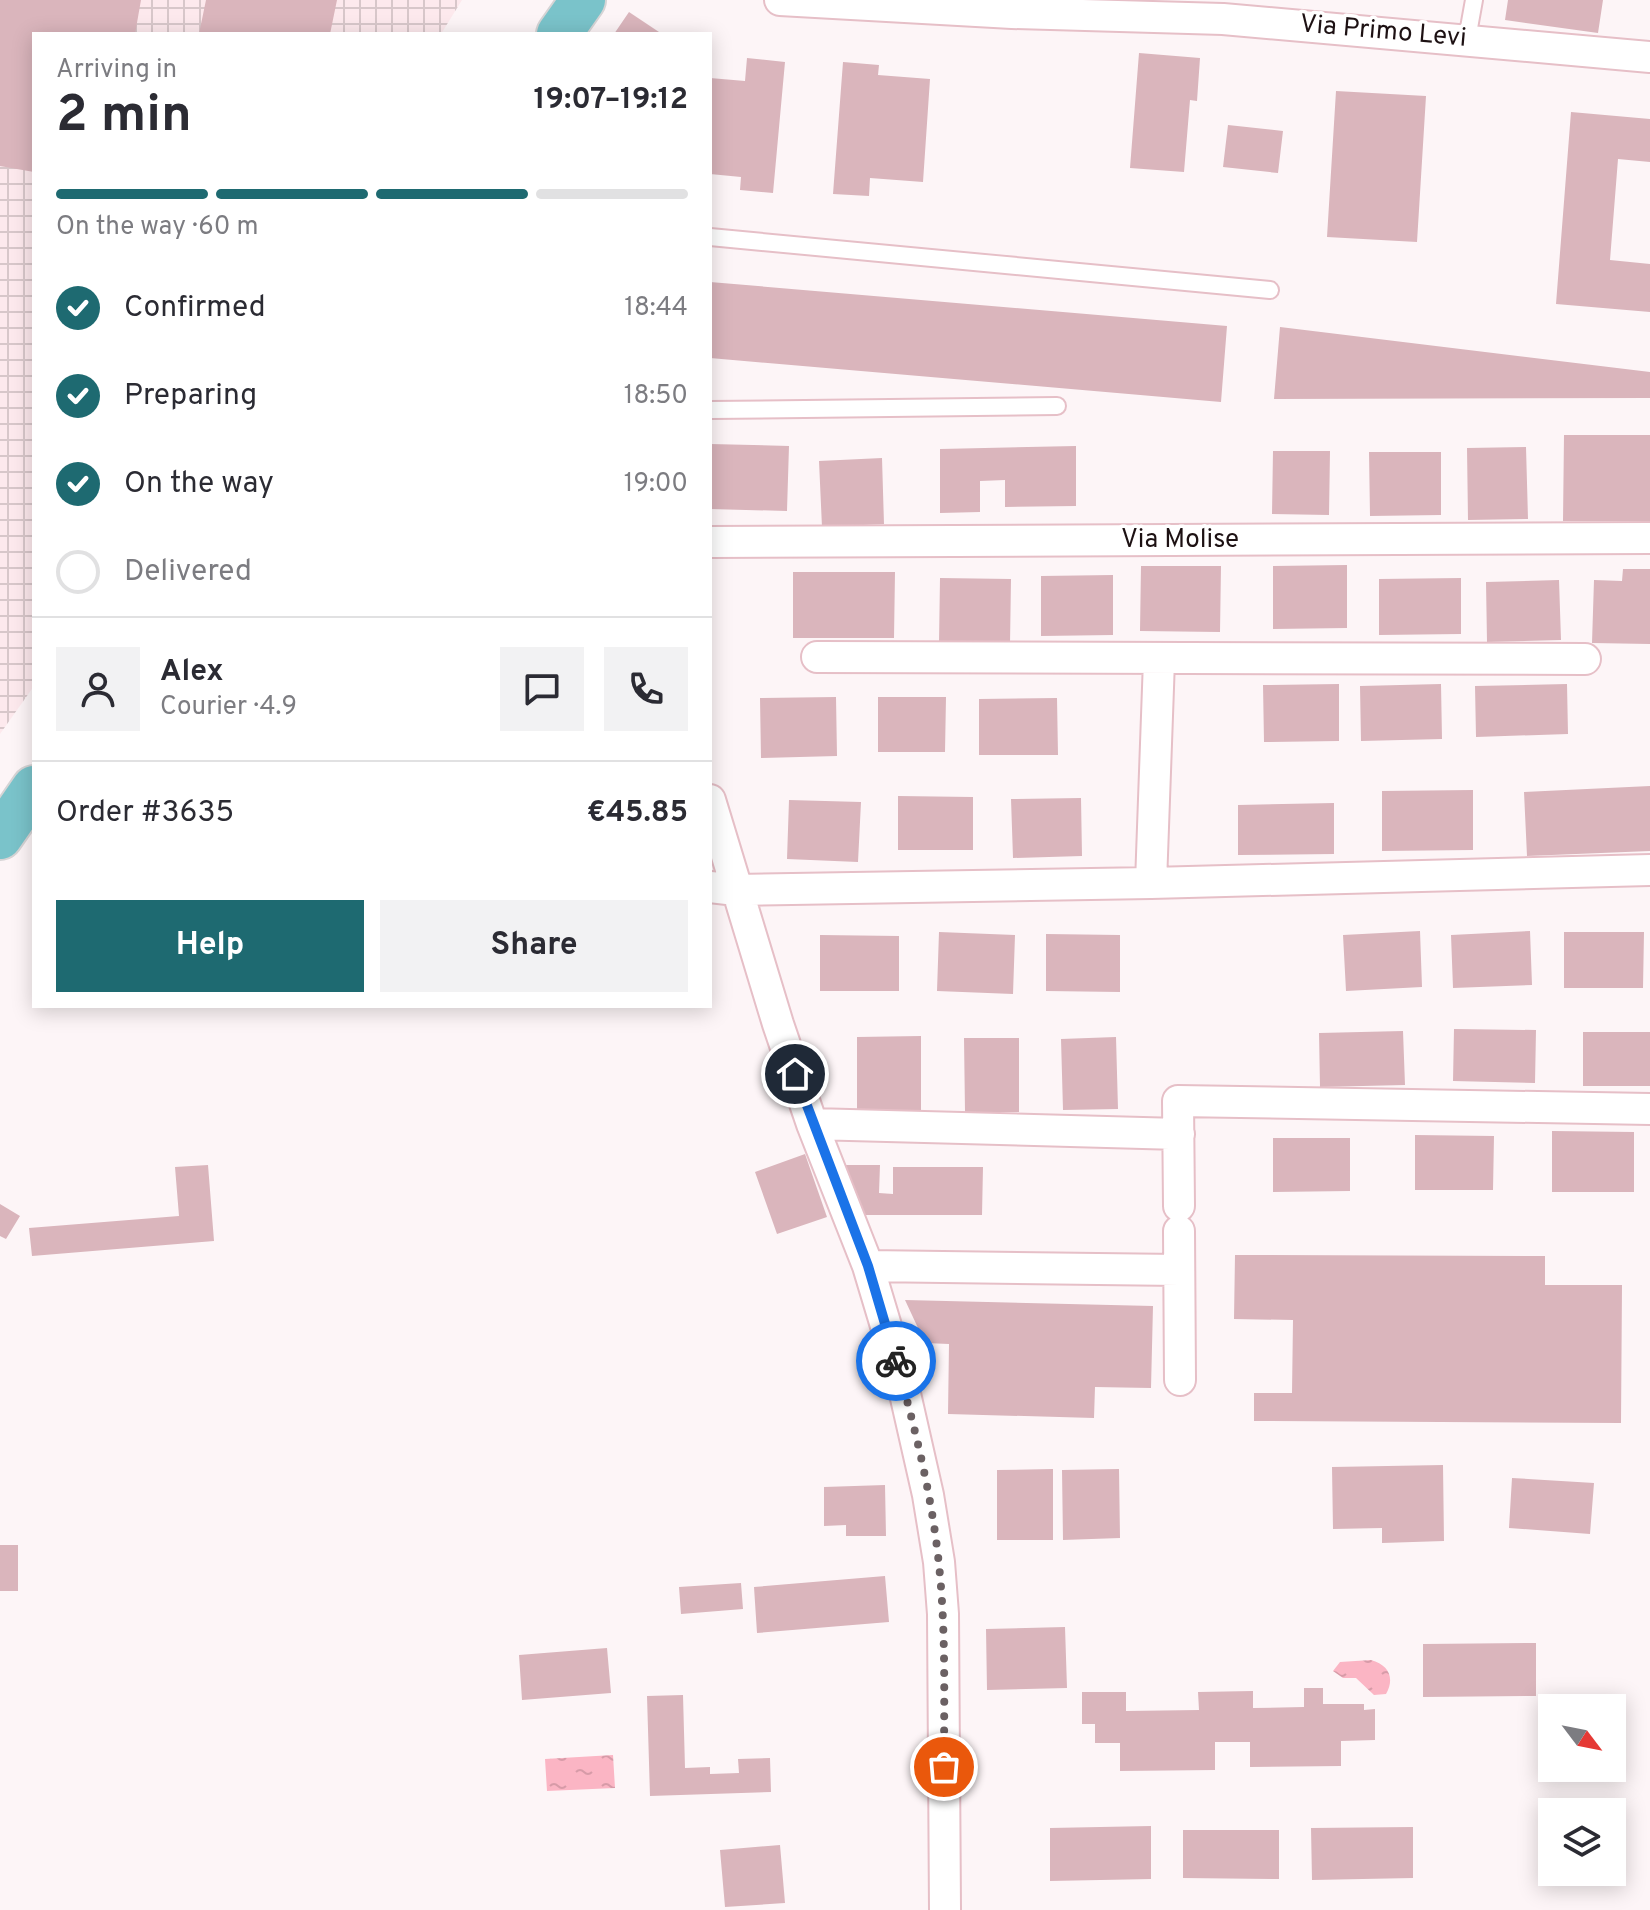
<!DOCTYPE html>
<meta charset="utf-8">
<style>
body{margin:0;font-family:Overpass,sans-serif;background:#f2f2f3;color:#2b2b33;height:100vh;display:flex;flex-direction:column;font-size:30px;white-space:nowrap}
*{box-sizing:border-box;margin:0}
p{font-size:26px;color:#7c7c81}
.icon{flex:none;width:44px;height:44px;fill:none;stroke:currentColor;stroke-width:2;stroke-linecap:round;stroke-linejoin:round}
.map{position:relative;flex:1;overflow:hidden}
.side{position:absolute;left:32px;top:32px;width:680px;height:976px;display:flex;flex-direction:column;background:#fff;border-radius:0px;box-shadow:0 4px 20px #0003}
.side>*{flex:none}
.needle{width:52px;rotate:122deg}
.buttons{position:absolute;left:1538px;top:1694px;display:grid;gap:16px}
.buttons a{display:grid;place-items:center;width:88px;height:88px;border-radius:0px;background:#fff;box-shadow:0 4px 20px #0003;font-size:40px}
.pin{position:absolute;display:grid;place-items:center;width:68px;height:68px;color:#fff;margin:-34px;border:4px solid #fff;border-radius:50%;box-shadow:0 2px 8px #0007}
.courier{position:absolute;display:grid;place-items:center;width:80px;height:80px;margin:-40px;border:6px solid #1a73e8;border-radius:50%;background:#fff;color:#222;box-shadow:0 2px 10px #0007}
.summary em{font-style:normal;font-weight:700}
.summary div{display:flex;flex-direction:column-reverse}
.summary{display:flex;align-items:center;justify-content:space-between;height:136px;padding:0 24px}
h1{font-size:52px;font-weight:700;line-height:60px}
.bar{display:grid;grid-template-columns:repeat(4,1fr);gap:12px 8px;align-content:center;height:96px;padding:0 24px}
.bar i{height:10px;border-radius:6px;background:#e1e1e2}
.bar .selected{background:#1e6a71}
.bar p{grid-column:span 4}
.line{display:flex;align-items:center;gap:20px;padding:0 24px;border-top:2px solid #e1e1e2}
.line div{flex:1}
.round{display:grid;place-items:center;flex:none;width:84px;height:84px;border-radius:0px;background:#f2f2f3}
ol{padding:0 24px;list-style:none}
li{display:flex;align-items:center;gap:24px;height:88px}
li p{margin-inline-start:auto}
li .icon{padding:8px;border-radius:50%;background:#1e6a71;color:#fff;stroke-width:4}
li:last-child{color:#7c7c81}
li i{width:44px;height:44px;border:4px solid #e1e1e2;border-radius:50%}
.action{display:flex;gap:16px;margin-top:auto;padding:16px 24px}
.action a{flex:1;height:92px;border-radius:0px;background:#1e6a71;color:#fff;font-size:32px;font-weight:700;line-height:92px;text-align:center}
.action a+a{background:#f2f2f3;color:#2b2b33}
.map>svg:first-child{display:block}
</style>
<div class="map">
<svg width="1650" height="1910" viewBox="0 0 1650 1910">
<defs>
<pattern id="industrial-grid" width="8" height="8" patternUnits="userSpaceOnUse" patternTransform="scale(2)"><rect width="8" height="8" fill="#fde9ed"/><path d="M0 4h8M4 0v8" fill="none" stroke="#d8c7ca"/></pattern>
<pattern id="water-ripples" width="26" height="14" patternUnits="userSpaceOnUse" patternTransform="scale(2)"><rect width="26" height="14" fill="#fbb5c4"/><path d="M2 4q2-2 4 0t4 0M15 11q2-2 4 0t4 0" fill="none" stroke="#d79ba8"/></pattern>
</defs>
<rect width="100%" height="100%" fill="#fdf5f7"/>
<!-- industrial -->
<path fill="url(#industrial-grid)" d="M0 0H462L441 34H34V686L0 734Z"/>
<!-- water -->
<path fill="url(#water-ripples)" d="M1371 1660C1389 1665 1395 1678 1386 1694L1374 1695 1356 1678H1343L1333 1671 1340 1662Z
M613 1755 615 1788 547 1791 545 1759Z"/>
<!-- building -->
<path fill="#dab5bc" d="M0 0H141L135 34H34V172L0 166Z
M206 0H337L330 34H199Z
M1508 0H1603L1598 33 1505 20Z
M629 12 662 34H614Z
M1139 53 1200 58 1197 101 1190 100 1184 172 1130 168Z
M747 58 785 62 773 193 740 190 741 177 710 174V78L745 81Z
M843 62 879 65 878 75 930 79 923 182 870 178 869 196 833 194Z
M1336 91 1426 96 1417 242 1327 237Z
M1571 112 1650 119V162L1618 159 1610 260 1650 264V312L1556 304Z
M1228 125 1283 131 1278 173 1223 167Z
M710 282 1227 326 1221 402 710 358Z
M1280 327 1650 372V398L1274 399Z
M1564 435H1650V521H1563Z
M710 444 789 446 787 511 710 509Z
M1076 446V506L1005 507V480L980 481V512L940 513V449Z
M1526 447 1528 519 1468 520 1467 448Z
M1273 451H1330L1329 515 1272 514Z
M1369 452H1441V515L1370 516Z
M882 458 884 524 822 527 819 461Z
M1347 565V628L1273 629V566Z
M1141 566H1221L1220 632 1140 631Z
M1623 569H1650V644L1592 643 1594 580 1622 581Z
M793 572H895L894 638H793Z
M1113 575V635L1041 636V576Z
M940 578 1011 579 1010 644H939Z
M1461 578V634L1379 635V579Z
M1559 580 1561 640 1487 642 1486 582Z
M1339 684V741L1264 742 1263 685Z
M1441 684 1442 739 1361 741 1360 686Z
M1567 684 1568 734 1476 737 1475 686Z
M836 697 837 756 761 758 760 698Z
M878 697H946L945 752H878Z
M1057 698 1058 755H979V699Z
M1650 786V851L1527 856 1524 792Z
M1473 790V850L1382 851V791Z
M898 796 973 797V850H898Z
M1081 798 1082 856 1013 858 1011 799Z
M789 800 861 802 858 862 787 859Z
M1334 803V854L1238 855V805Z
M1420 931 1422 987 1346 991 1343 935Z
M1530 931 1532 985 1453 988 1451 935Z
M939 932 1015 935 1013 994 937 991Z
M1564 932H1644L1643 988H1564Z
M1046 934 1120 935V992L1046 991Z
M820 935 899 936V991H820Z
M1454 1029 1536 1030 1535 1083 1453 1081Z
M1403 1031 1405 1085 1320 1087 1319 1033Z
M1583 1032H1650V1086H1583Z
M921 1036V1112H857V1037Z
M1116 1037 1118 1109 1063 1110 1061 1039Z
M964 1038H1019V1112H965Z
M1552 1131 1634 1132V1192H1552Z
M1415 1135 1494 1136 1493 1190H1415Z
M1273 1138H1350V1191L1273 1192Z
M805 1154 827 1217 777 1234 755 1172Z
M208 1165 214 1241 32 1256 29 1228 179 1216 175 1167Z
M844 1165H880L879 1193 893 1194V1167H983L982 1215H863Z
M0 1204 20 1216 6 1239 0 1236Z
M1235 1255 1545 1256V1285H1622L1621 1423 1254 1421V1393H1292L1293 1320 1234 1319Z
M905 1300 1153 1306 1151 1388 1095 1387 1094 1418 948 1414 949 1344 925 1343Z
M1443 1465 1444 1541 1382 1543V1528L1333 1529 1332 1467Z
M1053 1469V1540H997V1470Z
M1119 1469 1120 1538 1063 1540 1062 1470Z
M1512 1478 1594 1483 1590 1534 1509 1528Z
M885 1485 886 1536H846V1525L824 1526V1487Z
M0 1545H18V1591H0Z
M885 1576 889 1622 757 1633 754 1587Z
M741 1583 743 1609 681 1614 679 1587Z
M1065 1627 1067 1688 987 1690 986 1629Z
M1536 1643V1696L1423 1697V1644Z
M607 1648 611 1693 522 1700 519 1655Z
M1304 1688H1323V1704H1364V1710L1375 1709V1740L1341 1741V1766L1250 1767V1742H1215V1770L1120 1771V1743H1095V1724H1082V1692H1126V1711L1199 1710 1198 1692 1253 1691V1708L1304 1707Z
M683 1695 685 1768 710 1767V1774L739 1773 738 1759 770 1758 771 1792 650 1796 647 1696Z
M1151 1826V1879L1050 1881V1828Z
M1413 1827V1878L1312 1880 1311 1828Z
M1183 1830H1279V1879L1183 1878Z
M780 1845 785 1903 725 1907 720 1850Z"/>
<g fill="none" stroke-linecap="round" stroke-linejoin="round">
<!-- service casing -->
<g stroke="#e6bfc7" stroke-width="20">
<path id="service" d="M1467 39 1474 0
M710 237 1270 290
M710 410 1057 406"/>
</g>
<!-- minor casing -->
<g stroke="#e6bfc7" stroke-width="34">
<path id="minor" d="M780 0 1012 13 1223 19 1650 57
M710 542 1650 538
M817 657 1585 659
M710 800 778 1024 812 1124 868 1266 901 1376 928 1495 939 1562 943 1614 945 1910
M1151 883 1159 660
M710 887 736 890 1151 883 1650 870
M812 1124 1179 1134
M1179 1206 1178 1101 1650 1109
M1179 1231 1180 1380
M868 1266 1179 1270"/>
</g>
<!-- primary casing -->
<g stroke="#d6d4d5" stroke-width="48">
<path id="primary" d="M559 34 583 0
M0 837 34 788"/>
</g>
<!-- service -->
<use href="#service" stroke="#fff" stroke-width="16"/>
<!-- minor -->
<use href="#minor" stroke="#fff" stroke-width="30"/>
<!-- primary -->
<use href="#primary" stroke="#7ac3ca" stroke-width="44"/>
</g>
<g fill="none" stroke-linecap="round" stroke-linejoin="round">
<!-- done -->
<path stroke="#6b6163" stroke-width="8" stroke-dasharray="0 14.4" d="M896 1361C915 1427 932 1496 939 1565 946 1632 944 1700 944 1767"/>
<!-- route -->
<path stroke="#1a73e8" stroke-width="10" d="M795 1074 868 1266 896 1361"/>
</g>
<g text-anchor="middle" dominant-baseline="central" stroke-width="7" stroke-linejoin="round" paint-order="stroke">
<!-- street labels -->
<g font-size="26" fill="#1d1113" stroke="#fff">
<text transform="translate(1383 32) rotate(5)">Via Primo Levi</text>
<text x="1180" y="540">Via Molise</text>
</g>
</g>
</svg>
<div class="buttons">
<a><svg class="needle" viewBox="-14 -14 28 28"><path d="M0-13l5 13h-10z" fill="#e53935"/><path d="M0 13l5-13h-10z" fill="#7c7c81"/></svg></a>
<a><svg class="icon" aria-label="layers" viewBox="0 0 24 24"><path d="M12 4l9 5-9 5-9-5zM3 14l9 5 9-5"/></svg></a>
</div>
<div class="pin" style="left:944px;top:1767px;background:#ea580c"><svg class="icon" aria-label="bag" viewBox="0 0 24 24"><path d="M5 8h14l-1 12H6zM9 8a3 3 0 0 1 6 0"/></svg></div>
<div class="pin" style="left:795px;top:1074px;background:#1f2937"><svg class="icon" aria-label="home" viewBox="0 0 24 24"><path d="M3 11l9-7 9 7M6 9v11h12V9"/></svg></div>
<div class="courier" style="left:896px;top:1361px"><svg class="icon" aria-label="bike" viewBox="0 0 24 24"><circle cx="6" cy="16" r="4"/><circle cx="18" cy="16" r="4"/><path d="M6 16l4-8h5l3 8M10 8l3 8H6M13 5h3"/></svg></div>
<section class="side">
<div class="summary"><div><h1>2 min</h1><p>Arriving in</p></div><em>19:07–19:12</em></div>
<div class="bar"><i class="selected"></i><i class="selected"></i><i class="selected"></i><i></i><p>On the way · 60 m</p></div>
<ol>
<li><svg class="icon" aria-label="check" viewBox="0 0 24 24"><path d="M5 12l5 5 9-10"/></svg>Confirmed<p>18:44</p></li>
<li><svg class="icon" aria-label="check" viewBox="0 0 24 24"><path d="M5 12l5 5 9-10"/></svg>Preparing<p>18:50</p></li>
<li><svg class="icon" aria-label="check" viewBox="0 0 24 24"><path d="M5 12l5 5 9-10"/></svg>On the way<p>19:00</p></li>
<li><i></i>Delivered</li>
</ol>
<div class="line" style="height:144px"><a class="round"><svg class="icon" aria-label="person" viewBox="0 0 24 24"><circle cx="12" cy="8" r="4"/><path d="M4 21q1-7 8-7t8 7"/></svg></a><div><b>Alex</b><p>Courier · 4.9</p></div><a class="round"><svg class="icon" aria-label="chat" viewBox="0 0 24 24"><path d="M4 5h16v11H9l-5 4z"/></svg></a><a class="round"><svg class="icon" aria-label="phone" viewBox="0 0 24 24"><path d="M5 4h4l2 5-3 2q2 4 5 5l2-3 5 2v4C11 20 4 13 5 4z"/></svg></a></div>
<div class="line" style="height:104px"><div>Order #3635</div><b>€45.85</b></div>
<div class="action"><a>Help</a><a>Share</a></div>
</section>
</div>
